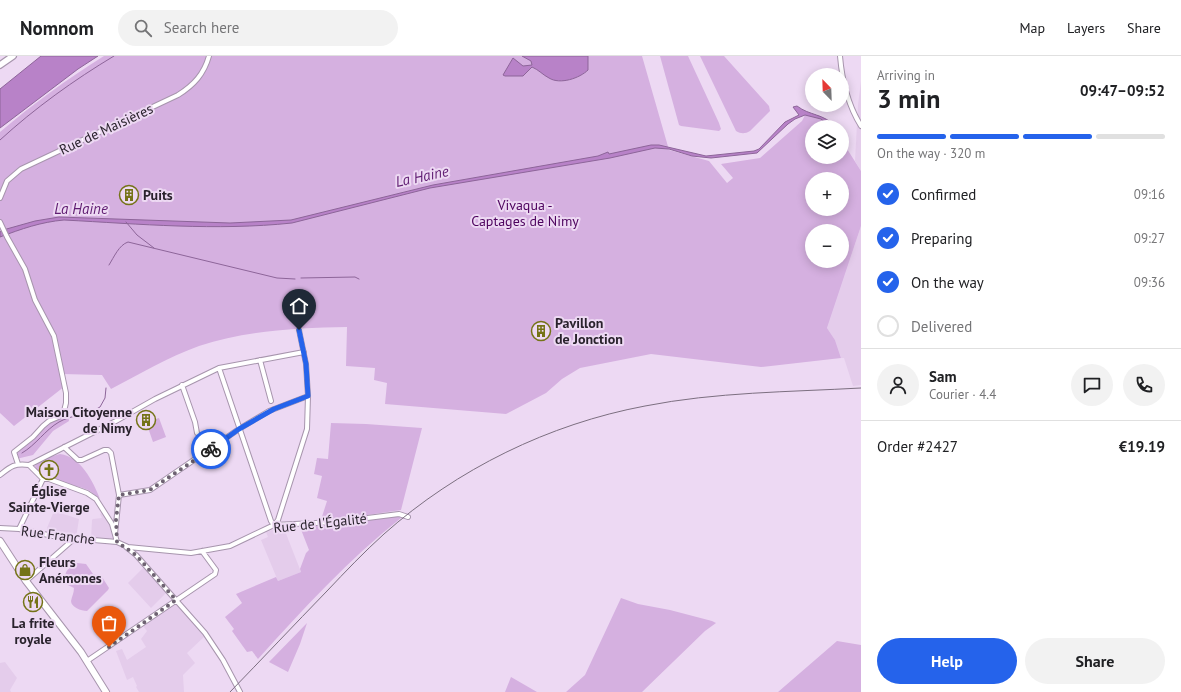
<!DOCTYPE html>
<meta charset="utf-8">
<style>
body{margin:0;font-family:"PT Sans",sans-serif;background:#f2f2f2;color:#202124;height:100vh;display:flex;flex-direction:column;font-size:15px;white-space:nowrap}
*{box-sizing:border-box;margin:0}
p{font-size:13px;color:#757577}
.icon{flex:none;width:22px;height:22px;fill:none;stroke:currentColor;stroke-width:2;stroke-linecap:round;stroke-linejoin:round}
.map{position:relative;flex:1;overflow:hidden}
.sheet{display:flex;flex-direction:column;background:#fff;width:320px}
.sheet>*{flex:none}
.needle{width:26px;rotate:337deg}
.fabs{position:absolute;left:805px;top:12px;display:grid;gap:8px}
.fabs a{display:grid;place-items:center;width:44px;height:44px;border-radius:50%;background:#fff;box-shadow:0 2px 10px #0003;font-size:20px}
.pin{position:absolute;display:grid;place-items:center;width:34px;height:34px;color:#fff;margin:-41px -17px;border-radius:50% 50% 50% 0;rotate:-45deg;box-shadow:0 0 4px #0007}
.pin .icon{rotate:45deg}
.courier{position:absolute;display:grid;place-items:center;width:40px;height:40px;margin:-20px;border:3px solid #2563eb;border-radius:50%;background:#fff;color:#222;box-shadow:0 1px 5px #0007}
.head em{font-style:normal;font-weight:800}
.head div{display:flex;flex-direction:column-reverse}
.head{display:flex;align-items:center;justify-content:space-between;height:68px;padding:0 16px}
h1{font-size:26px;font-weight:800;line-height:30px}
.bar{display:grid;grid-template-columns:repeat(4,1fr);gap:6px 4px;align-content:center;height:48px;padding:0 16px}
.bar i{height:5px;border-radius:3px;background:#e0e0e0}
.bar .selected{background:#2563eb}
.bar p{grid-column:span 4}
.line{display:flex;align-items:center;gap:10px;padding:0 16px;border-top:1px solid #e0e0e0}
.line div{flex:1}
.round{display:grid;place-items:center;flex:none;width:42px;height:42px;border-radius:21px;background:#f2f2f2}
ol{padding:0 16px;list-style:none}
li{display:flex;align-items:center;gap:12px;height:44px}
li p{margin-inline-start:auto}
li .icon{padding:4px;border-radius:50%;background:#2563eb;color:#fff;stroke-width:4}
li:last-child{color:#757577}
li i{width:22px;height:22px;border:2px solid #e0e0e0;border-radius:50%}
.action{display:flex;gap:8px;margin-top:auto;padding:8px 16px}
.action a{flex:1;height:46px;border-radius:24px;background:#2563eb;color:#fff;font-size:16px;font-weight:800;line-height:46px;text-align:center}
.action a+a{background:#f2f2f2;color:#202124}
header{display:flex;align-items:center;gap:24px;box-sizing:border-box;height:56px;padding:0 20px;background:#fff;border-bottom:1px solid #e0e0e0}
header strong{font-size:19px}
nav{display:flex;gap:22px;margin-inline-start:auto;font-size:14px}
.search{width:280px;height:36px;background:#f2f2f2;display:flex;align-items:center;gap:10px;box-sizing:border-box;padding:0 14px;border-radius:22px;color:#757577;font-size:15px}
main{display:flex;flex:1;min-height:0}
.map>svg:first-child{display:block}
</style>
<header>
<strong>Nomnom</strong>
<div class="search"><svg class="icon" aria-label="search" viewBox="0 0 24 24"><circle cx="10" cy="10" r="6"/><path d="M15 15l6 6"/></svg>Search here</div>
<nav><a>Map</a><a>Layers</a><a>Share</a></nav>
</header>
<main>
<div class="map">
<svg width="861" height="636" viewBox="0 0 861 636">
<rect width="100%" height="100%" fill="#edd9f3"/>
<!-- built -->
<path fill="#e4cceb" d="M861 25V115L855 105 858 49Z
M861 170V329L853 330 844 302H841L835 284 827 272Z
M54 455 79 463 76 482 47 479V472Z
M105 455 112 468 117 486 91 483 92 464 93 463 102 462 100 458Z
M286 472 287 474 285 475 301 516 278 525 261 484 268 481 266 476 272 474Z
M146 509 168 535 151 552 128 527Z
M176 547 205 580 187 597 195 607 183 619 184 636H139L136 631 137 630 133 621 127 624 116 595 122 593 127 604 146 591 141 583 147 575 143 570Z
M5 606 17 622 10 634 11 636H0V607Z"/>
<!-- green -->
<path fill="#d5b0e0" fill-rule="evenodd" d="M104 0H642L669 94 709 105 727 127 733 122 721 108 760 102 802 65 805 59 821 63 831 71H812V101H842V85L861 115V170L827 272 835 284 841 302 761 311 651 298 580 312 562 323 546 337 506 358 385 348 387 327 374 324 375 312 346 310 347 271C297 272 247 274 199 290 168 301 140 318 111 333L102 319 62 318 65 330 14 370 0 357V181L6 179 3 175 0 176V76C33 48 67 23 104 0ZM812 123H842V153H812ZM812 175H842V205H812Z
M660 0H688L719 67 721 73 719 75 681 70 679 69Z
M700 0H724L769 50 770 55 750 75C745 78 741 78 736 75Z
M68 358 69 365 53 375 33 399 16 403V394L43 370Z
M159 362 166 381 153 386 146 366Z
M331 367 366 368 422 372 401 454 340 463 339 466 320 467 327 445 317 442 322 420 314 418 317 402 328 403Z
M60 398C81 401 93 425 100 443 96 440 92 436 88 434 75 428 38 425 35 410L38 406 46 402Z
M400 460 401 462C349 503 303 553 258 603L252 595 247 596 232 575 234 573 225 561 242 547 236 538 276 521 278 525 301 516 300 513 306 497 309 494 300 471 334 469Z
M77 507 86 508 93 518 102 521 109 532 108 534 87 555C81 555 71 551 71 545 72 540 74 537 74 532L66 528C64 515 66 514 77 507Z
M621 542 638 548 670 554 712 565 716 567 705 575 642 636H566L585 619Z
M307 567 300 588 288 616 269 606Z
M837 585 861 589V636H778Z
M511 621 537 636H505Z"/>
<!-- water -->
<path fill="#b882c8" stroke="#8d6599" d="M41 0H98L78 13 0 72V33Z
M522 0H588V14C580 22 560 29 549 22 543 19 539 14 532 11L523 20H505L503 19 513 2 523 10 532 9 531 5Z
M797 50C810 60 823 57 836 71H831L821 63 805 59 795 63 788 68 757 97 711 102 692 100 669 93 655 92 610 102 430 132 292 167C216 175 140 168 64 164 41 166 21 173 0 181V176L3 174 35 165 59 161 230 167 291 164 433 129 598 100 608 96 609 98 651 89H659L706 100 754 95 759 93 785 66 799 59 793 51Z"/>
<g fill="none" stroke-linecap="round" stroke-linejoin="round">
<!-- stream -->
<path stroke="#8d6599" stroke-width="1" d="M0 84C35 52 74 24 114 0
M126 166 137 179 154 192
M109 209C114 201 119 189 128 186L277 222 295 223
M301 222 355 221 359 223
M22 397C36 389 45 374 59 366 71 359 88 359 100 351L105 342 106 332"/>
<!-- minor casing -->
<g stroke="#a795ad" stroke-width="6">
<path id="minor" d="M840 0C842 24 848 49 861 70
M0 142 7 125 21 113 178 39C194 29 204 18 209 0
M0 166 7 181 25 213 35 244 54 280 66 337V347L63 359 49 365 43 370 33 381 14 396 18 408
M260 304 271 345
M219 312 271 465 274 469
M182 329 195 366 197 377
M64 391 78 404H82L104 394H108L111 397 119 439 115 478
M29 409 43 423H49L87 437 96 443 112 468 117 486
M0 419C11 410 15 407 29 409L116 365 155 343 219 312 304 296
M119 439 150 434 239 373 269 355 308 340
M274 469 278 464 307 373 308 340 306 308 299 274
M0 472 19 473 58 481 117 486 128 491 191 497 230 490 274 469 336 466 399 458 408 461
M19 473 43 423
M126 491 136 499 205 577 223 604 240 636
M26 525 75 482
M87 605 215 518 216 514 202 495"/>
</g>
<!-- secondary casing -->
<g stroke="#a795ad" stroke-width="8">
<path id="secondary" d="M0 9 13 0"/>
</g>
<!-- primary casing -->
<g stroke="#a795ad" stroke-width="8">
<path id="primary" d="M0 485 26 525 81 596 106 636"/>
</g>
<!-- minor -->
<use href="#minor" stroke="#fff" stroke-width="4"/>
<!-- secondary -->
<use href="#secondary" stroke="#fff" stroke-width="5.5"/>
<!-- primary -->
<use href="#primary" stroke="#fff" stroke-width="6"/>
<!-- rail -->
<path stroke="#7c6f80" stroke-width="1" d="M230 636C262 603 294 569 327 535 345 516 364 496 384 478 457 413 549 368 645 350 716 336 789 336 861 332"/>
</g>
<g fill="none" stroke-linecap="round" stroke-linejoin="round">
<!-- done -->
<path stroke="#6e6272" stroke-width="4" stroke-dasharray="0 7.2" d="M109 591 176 544 136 499 117 486 116 464 119 439 150 434 211 393"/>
<!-- route -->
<path stroke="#2563eb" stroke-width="5" d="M211 393 239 373 274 353 308 340 306 308 299 274"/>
</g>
<!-- icons -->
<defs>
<g id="building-ring" transform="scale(1)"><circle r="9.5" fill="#edd9f3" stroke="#757317" stroke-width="1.5"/><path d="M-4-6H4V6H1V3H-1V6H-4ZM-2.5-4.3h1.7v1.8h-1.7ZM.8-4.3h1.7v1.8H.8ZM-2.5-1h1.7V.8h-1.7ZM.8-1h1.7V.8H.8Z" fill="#757317"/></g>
<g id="church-ring" transform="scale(1)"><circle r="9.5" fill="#edd9f3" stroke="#757317" stroke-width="1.5"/><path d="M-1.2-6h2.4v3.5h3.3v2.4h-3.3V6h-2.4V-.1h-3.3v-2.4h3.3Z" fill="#757317"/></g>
<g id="shop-ring" transform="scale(1)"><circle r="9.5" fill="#edd9f3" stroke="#757317" stroke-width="1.5"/><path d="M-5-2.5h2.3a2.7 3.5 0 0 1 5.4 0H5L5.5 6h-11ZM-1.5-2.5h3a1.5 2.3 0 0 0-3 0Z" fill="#757317"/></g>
<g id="restaurant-ring" transform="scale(1)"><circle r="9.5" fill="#edd9f3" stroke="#757317" stroke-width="1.5"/><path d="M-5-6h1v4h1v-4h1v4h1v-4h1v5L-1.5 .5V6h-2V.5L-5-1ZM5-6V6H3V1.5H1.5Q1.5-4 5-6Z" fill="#757317"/></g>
</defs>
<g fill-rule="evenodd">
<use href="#building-ring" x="129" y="139"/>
<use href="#building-ring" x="541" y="275"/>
<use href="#building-ring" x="146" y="364"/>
<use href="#church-ring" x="49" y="414"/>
<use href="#shop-ring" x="25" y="514"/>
<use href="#restaurant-ring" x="33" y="546"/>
</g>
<g text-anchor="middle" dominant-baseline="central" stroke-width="4" stroke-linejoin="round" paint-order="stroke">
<!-- street labels -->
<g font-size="14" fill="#29222c" stroke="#edd9f3">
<text transform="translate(106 73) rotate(-25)">Rue de Maisières</text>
<text transform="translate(320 467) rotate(-6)">Rue de l'Égalité</text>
<text transform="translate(58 479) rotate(7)">Rue Franche</text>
</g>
<!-- poi labels -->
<g font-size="14" font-weight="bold" fill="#29222c" stroke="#edd9f3" text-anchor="start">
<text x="143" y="139">Puits</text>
<text x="555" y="267">Pavillon<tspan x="555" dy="16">de Jonction</tspan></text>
<text x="132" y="356" text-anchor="end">Maison Citoyenne<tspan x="132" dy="16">de Nimy</tspan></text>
<text x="49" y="435" text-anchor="middle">Église<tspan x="49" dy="16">Sainte-Vierge</tspan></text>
<text x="39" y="506">Fleurs<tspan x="39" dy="16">Anémones</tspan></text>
<text x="33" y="567" text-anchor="middle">La frite<tspan x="33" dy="16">royale</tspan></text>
</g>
<!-- park labels -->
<g font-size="14" fill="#4d035e" stroke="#edd9f3">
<text x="525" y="149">Vivaqua -<tspan x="525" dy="16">Captages de Nimy</tspan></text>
</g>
<!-- water labels -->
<g font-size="15" font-style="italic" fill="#601d72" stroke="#edd9f3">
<text transform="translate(422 120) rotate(-12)">La Haine</text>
<text x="81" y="152">La Haine</text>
</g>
</g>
</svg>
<div class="fabs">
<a><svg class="needle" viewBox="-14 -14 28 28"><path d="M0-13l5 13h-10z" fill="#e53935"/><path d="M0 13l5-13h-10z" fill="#757577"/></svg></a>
<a><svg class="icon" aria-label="layers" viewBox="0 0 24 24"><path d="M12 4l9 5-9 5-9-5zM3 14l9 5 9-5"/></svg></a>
<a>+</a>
<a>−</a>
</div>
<div class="pin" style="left:109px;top:591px;background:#ea580c"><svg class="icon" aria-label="bag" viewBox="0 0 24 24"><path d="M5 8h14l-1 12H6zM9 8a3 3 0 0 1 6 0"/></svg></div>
<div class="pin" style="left:299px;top:274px;background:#1f2937"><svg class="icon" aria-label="home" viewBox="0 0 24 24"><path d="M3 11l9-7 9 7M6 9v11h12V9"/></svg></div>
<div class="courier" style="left:211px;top:393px"><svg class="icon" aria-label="bike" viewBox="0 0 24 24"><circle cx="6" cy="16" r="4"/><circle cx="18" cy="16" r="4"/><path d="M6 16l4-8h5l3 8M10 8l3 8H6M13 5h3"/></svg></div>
</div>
<section class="sheet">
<div class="head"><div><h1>3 min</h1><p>Arriving in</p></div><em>09:47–09:52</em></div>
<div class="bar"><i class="selected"></i><i class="selected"></i><i class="selected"></i><i></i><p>On the way · 320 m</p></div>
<ol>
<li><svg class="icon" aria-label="check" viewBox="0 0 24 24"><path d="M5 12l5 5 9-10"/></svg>Confirmed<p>09:16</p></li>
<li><svg class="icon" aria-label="check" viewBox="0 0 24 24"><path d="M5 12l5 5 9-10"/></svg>Preparing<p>09:27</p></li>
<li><svg class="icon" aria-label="check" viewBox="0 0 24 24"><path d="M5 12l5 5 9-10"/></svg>On the way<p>09:36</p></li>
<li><i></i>Delivered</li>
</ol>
<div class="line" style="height:72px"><a class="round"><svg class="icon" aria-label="person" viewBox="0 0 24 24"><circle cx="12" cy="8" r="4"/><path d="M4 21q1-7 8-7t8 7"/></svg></a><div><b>Sam</b><p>Courier · 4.4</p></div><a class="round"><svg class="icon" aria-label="chat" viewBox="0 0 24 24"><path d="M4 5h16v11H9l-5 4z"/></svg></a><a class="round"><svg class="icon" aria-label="phone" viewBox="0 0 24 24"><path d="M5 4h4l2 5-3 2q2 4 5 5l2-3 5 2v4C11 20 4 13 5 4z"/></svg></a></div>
<div class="line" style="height:52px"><div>Order #2427</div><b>€19.19</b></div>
<div class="action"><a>Help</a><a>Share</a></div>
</section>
</main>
